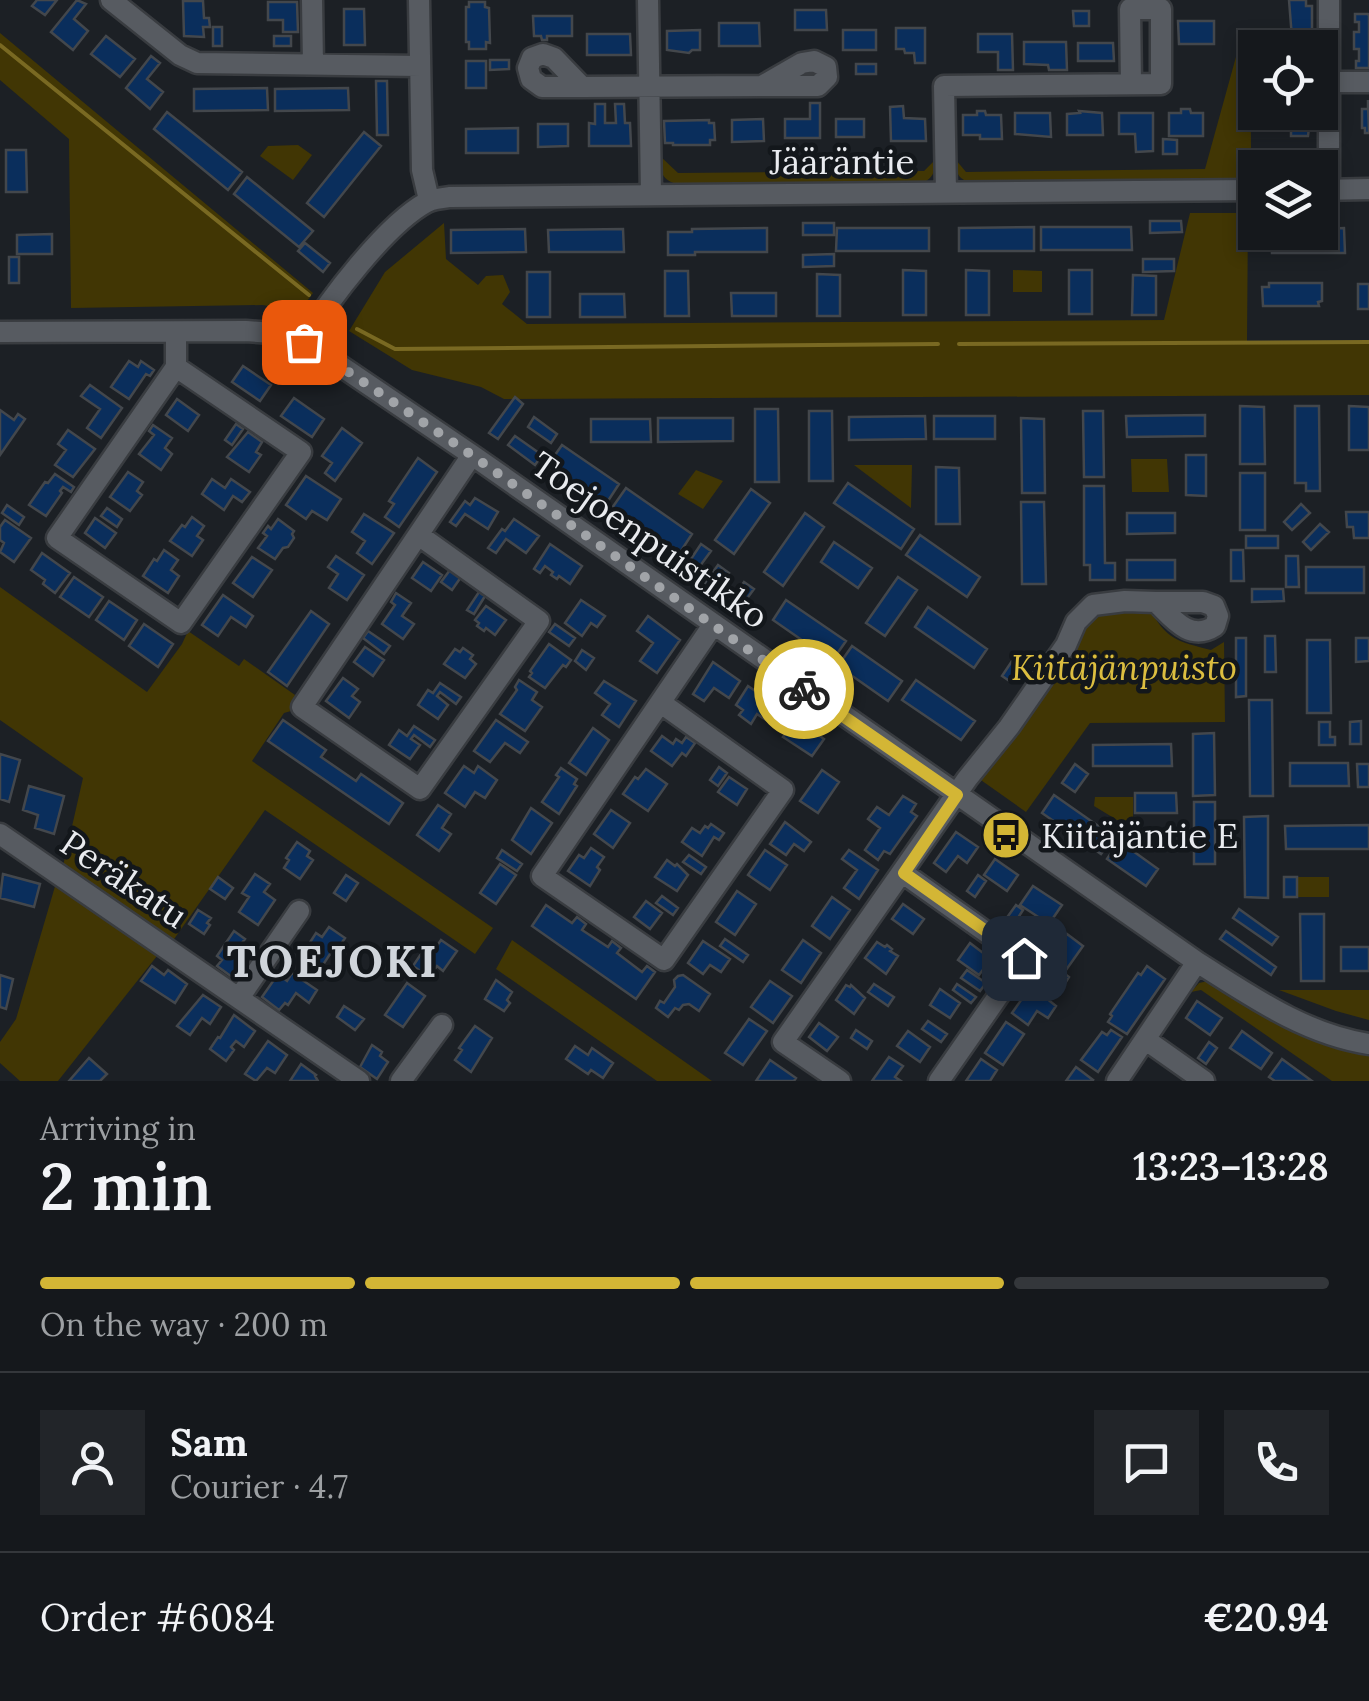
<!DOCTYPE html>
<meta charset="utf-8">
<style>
body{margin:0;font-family:Lora,serif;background:#222529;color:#f1f3f6;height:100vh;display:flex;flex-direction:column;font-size:38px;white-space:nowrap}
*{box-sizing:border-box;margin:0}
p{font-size:32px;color:#9da0a3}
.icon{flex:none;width:55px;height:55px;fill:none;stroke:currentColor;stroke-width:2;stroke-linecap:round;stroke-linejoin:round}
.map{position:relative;height:1081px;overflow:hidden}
.side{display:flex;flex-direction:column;background:#15181c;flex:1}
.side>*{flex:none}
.controls{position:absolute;left:1238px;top:30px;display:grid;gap:20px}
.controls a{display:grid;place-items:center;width:100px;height:100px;border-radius:0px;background:#15181c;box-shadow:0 5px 15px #0003,0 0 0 2px #34373b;font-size:50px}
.pin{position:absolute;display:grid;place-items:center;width:85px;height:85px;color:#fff;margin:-42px;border-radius:20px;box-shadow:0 5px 15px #0006}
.courier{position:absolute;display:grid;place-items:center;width:100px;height:100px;margin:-50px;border:8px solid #d3b635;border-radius:50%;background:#fff;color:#222;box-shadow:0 2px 12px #0007}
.headline em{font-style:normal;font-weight:600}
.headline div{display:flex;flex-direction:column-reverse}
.headline{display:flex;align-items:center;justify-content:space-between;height:170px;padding:0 40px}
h1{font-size:65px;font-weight:600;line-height:75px}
.bar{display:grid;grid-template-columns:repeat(4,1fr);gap:15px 10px;align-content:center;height:120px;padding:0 40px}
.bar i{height:12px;border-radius:8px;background:#34373b}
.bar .on{background:#d3b635}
.bar p{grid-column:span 4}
.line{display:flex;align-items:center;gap:25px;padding:0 40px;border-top:2px solid #34373b}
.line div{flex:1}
.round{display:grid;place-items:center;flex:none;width:105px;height:105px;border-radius:0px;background:#222529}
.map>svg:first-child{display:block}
</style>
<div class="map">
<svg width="1369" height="1081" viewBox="0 0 1369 1081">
<rect width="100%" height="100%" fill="#1c2025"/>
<!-- green -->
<path fill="#413604" d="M0 33 313 293 299 312 263 305 71 308 69 139 0 80Z
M1250 45 1251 148 1319 149 1321 168H1255V181L969 182C957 178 956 172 956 160L966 172 1205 169 1239 46Z
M298 145 312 155 293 180 260 156 268 146Z
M660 156 678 173 924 171 935 160C936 172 933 176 924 183L679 185C661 179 661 174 660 156Z
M1190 213H1248L1247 341 1369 342V395L504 399 481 387 412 370 349 331 385 272 444 223 446 259 478 285 486 276 503 275 510 292 502 304 527 324 1164 320Z
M1013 270 1042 271V292H1013Z
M1131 459H1167L1169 492H1132Z
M854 465H912L911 508Z
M696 470 723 481 703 509 678 494Z
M0 587 147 692 182 644 188 631 239 666 244 659 295 695 291 711 284 713 252 761 493 928 475 954 265 810 172 942 151 927 148 949 157 956 58 1081H20L0 1063V1042L16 1019 56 883 63 866 83 778 0 720Z
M1149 607C1166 640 1177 641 1211 650L1224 642 1225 722 1090 723 1026 812 978 778 1080 628 1097 611Z
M1095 797H1133V821L1117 820 1094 806Z
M1297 877H1329V897H1297Z
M512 940 712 1081H657L496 969Z
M1208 981 1310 1039 1369 1054V1081H1332L1201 990 1191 992 1199 983Z
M1279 990H1369V1020L1336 1011Z"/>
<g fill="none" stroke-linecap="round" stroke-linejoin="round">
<!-- stream -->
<path stroke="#796922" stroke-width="4" d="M0 45 309 295
M357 329 395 349 938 344
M959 344 1369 342"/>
</g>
<!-- building -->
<path fill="#0a2e5c" stroke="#43474c" stroke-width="2.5" d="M37 0H57L45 15 32 6Z
M77 0 86 4 74 19 88 31 73 50 51 32Z
M1289 0H1306V6H1312V38H1292Z
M183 1H203L204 18H209L210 27H203L204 37 184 36Z
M268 2H297L298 32H283V20H268Z
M469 2H485V7L489 8 490 43 486 42V49H469V42H466V7H469Z
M344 9H364L365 45H344Z
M795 10H826L827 30H795Z
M1073 11H1089V26H1074Z
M1355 14H1368L1369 16V68H1356V61H1359V49H1354V32H1359V22H1355Z
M533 16H572V36H547V40H542L541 36H534Z
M1178 21H1214V44H1179Z
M719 23H759L760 46H719Z
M213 27H222V46H213Z
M896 28H925V63H915L914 53H905L904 49H896Z
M700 30V50H692L689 53 667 50V31Z
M843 30H876V50H843Z
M587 34H630L631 55H587Z
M978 34H1012L1013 70H998V52H978Z
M106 36 135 59 120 77 91 54Z
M274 36H291V46H274Z
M1024 42H1066L1067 70H1049L1048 65 1024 64Z
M1078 43H1113L1114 61H1078Z
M151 56 160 63 147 79 163 92 150 109 126 88Z
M490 60H509V69L490 70Z
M466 61H486V88H466Z
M856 64H876V74H856Z
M376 81H387L388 135H377Z
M267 88 268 110 194 111V89Z
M348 88 349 110 275 111V89Z
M1368 100 1369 133H1365V128H1362V109H1368Z
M810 103H820V138H785V119H810Z
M595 104H605V123H616L615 104H624L625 123H630L631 146H589V123L595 124Z
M903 106 904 118 925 119 926 141H891L890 107Z
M1181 109H1190L1191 113H1203V136H1169V113H1181Z
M977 111H985L986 115H1001L1002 139H980V135H963V115H977Z
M1079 111 1102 113 1103 135H1067V114L1080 113Z
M167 112 242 172 228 190 154 129Z
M1291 112H1307L1308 119 1310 120 1308 136H1291Z
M1015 113H1050L1051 137 1015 134Z
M1119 113H1153V151L1136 152 1135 134H1119Z
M763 119 764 141 732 142V120Z
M836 119H864V137H836Z
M709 120V123H714L715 140H710V145H673V143H665L664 121Z
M538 124H568V146L538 147Z
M518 128V153H466V129Z
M364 132 381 146 324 217 307 203Z
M1163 139 1177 140V154H1163Z
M6 150H26L27 192H6Z
M247 177 313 231 299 247 234 194Z
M1150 221H1181L1182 232 1150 233Z
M803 223H834V235H803Z
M1034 227V251H959V228Z
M1041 227H1131L1132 250H1041Z
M767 228V252H695V255H668V232H692V229Z
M837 228H929V251H836Z
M1344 228 1345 253H1272L1271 232H1320V229Z
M525 229 526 252 451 253V230Z
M623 229 624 252H549L548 230Z
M52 234V254H17V235Z
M305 243 330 263 323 272 298 251Z
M834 254V266L803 267V255Z
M9 257H19V283H9Z
M1143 259H1174V271L1143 272Z
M903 270 926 271V315H903Z
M966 270 989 271V315H966Z
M1069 270H1092V314H1069Z
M665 271H688L689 316H665Z
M527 272H550V317H527Z
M817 274 840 275V316H817Z
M1133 275 1156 276V315H1132Z
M1269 283H1322V301L1318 302 1319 306H1263L1262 287H1269Z
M1358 284H1369V309H1358Z
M731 293H776V316H732Z
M580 294H624L625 317H580Z
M129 361 138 367 141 361 154 370 150 376 146 374 129 399 111 387Z
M243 366 271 385 260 401 232 382Z
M90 385 122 408 101 438 87 428 100 409 81 396Z
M515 397 523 404 498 439 489 433Z
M294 398 324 419 312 437 281 416Z
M177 399 199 415 188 431 166 415Z
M1240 406 1264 407 1265 464H1240Z
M1295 406H1319L1320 491H1306V483H1295Z
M1349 406 1369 407V450H1349Z
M755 409H778L779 482H755Z
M0 410 14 420 18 414 25 419 0 455Z
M809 411H832L833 481H809Z
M1083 411H1103L1104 477H1084Z
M1205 415V436L1127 437 1126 416Z
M925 416 926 439 849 440V417Z
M934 416H995V439H934Z
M534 417 557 434 551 443 528 427Z
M658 418H733V441L658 442Z
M1021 418 1044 419 1045 493H1022Z
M591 419H650L651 442H591Z
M236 424 243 429 232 445 225 440Z
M153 425 172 438 165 448 172 454 161 470 139 454 154 435 149 431Z
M342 428 362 443 335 481 325 473 332 463 322 456Z
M68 430 95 449 73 477 55 465 66 450 58 444Z
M248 432 262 442 256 452 261 455 249 472 227 457Z
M515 436 542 455 535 465 508 445Z
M562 445 619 484 606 504 548 465Z
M1186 455H1206V496L1186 495Z
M418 458 437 472 399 527 385 517 394 504 389 501Z
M936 467 959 468 960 524H936Z
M128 472 143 482 137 491 142 495 130 511 110 497Z
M1240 473H1265V530H1240Z
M55 474 74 487 71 492 63 487 60 491 62 493 46 516 29 505 45 482 48 483Z
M306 476 341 499 327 520 312 511 306 519 286 505Z
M212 479 225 488 231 479 250 492 242 502 233 496 224 510 202 494Z
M848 483 914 529 901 549 834 503Z
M1084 486H1104L1105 563H1115V580H1090V565H1084Z
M626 488 692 534 679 554 612 508Z
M751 489 770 503 734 554 715 540Z
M475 498 498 512 488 529 465 514 456 526 450 522 465 501 470 505Z
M1021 502H1044L1046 584H1022Z
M1301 504 1310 513 1292 530 1284 522Z
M7 505 24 517 19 525 2 513Z
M107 508 122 519 117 527 101 516Z
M1346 512H1369V538H1354L1353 527H1347Z
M805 513 824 527 783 586 764 572Z
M1127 513H1175V533L1127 534Z
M364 514 394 533 372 564 357 553 365 541 352 532Z
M192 517 204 526 197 536 203 540 192 556 170 541 182 525 185 527Z
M95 518 116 533 105 548 85 533Z
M278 519 294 531 292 534 294 538 288 547 283 548 275 559 258 548 267 536 263 533 268 526 271 529Z
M514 519 539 536 526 553 506 539 496 553 488 548 502 529 505 531Z
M5 520 31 538 14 562 0 552 4 543 0 540V527Z
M1320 524 1329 532 1311 550 1303 542Z
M920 535 980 577 967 597 906 555Z
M1246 536H1278V548H1246Z
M834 542 872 568 858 588 821 562Z
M550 544 582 566 570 584 559 576 557 579 551 575 553 572 545 566 540 573 534 569Z
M701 544 711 551 694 574 685 568Z
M164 550 178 560 171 570 179 576 168 593 143 576 154 559 157 561Z
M1231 550H1243L1244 581H1231Z
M42 553 70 573 55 593 43 584 45 580 31 570Z
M336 556 364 575 347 600 329 588 338 574 328 567Z
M1286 556H1298L1299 587H1286Z
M252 557 272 570 253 597 233 583Z
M1127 560H1175V580H1127Z
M423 562 442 575 431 591 412 578Z
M718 565 729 573 716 591 705 583Z
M1306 567H1364V593H1306Z
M450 570 461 577 452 590 441 582Z
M74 577 103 597 89 617 60 597Z
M898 577 917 590 885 636 866 623Z
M744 582 754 589 740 608 731 601Z
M1252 589H1283L1284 601 1252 602Z
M479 592 485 596 474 614 467 610Z
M396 593 411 603 402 616 414 624 403 639 382 624 395 605 391 602Z
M223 595 253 616 246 627 231 617 218 636 202 625Z
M581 600 605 616 597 627 591 623 582 636 565 623Z
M786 600 846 641 832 661 773 620Z
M109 601 137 620 124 640 96 620Z
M486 606 506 620 495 635 486 628 484 631 477 626 479 623 475 620Z
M928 607 987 649 974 668 915 627Z
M311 611 329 624 287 686 268 672Z
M648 616 680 640 657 673 640 661 653 643 637 631Z
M144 624 173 644 158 667 129 646Z
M555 624 575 638 569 646 549 632Z
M368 631 390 646 384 654 363 638Z
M1265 636H1275L1276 672H1265Z
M1236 638H1246V696L1236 697Z
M1356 638H1369V661L1356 662Z
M1307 640H1330L1331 713H1307Z
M549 644 571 660 566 667 563 665 545 688 529 677 532 673 530 671Z
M852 646 902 681 888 701 838 666Z
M365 647 384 660 373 676 354 662Z
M463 648 473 655 470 659 476 664 465 678 444 664 455 649 460 652Z
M582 650 594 658 586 670 575 661Z
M1012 661 1021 667 1011 682 1002 676Z
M713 662 740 681 729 698 714 688 704 701 693 694Z
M343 678 358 689 352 696 360 702 349 718 326 701Z
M519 680 537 692 532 700 542 707 525 731 500 714 517 690 515 687Z
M916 680 975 721 961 740 902 700Z
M604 681 636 701 619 727 602 715 610 704 595 693Z
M440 683 461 697 456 704 440 692 437 696 448 705 438 719 418 705 428 690 433 693Z
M748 686 783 710 772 724 757 714 751 724 739 715 743 710 736 705Z
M1249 700H1272L1273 796H1250Z
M796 719 824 739 812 756 783 737Z
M283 720 326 750 321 757 356 781 361 774 403 803 389 824 268 741Z
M496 720 528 742 520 753 505 743 490 762 474 751Z
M1361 721V744H1350V722Z
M1319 722H1330V737H1335V745H1319Z
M414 726 435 740 430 747 414 735 411 739 420 745 410 759 389 745 399 730 407 736Z
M593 728 609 740 586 775 569 763Z
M1214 733 1215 795 1193 796V734Z
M662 736 673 744 676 739 682 743 686 737 695 743 686 756 682 753 672 766 651 751Z
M1171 744 1172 766H1093V745Z
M0 754 20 760 9 802 0 799Z
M1290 763H1348L1349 786H1290Z
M1075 764 1088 774 1075 792 1062 783Z
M1357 764H1369V787H1358Z
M464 766 474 773 478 766 497 780 485 798 475 792 465 807 445 793Z
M719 767 727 773 718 786 710 780Z
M561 768 577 779 574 784 577 786 559 814 542 802 559 777 556 775Z
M646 769 667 784 648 811 623 794 635 777 638 779Z
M822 770 839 782 818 813 800 801Z
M729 777 747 789 737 805 718 792Z
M29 786 64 796 54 834 35 828 38 815 23 810Z
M1135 793H1176L1177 813H1135Z
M1054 795 1114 837 1101 854 1042 813Z
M903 796 916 804 911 812 917 816 890 854 884 851 878 860 865 850 880 828 868 819 877 807 889 815Z
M1194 802H1215V864H1194Z
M438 805 451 814 442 828 451 834 439 851 417 835Z
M531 808 552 823 531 854 512 840Z
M611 810 630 823 613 848 594 834Z
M1268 816V898L1245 897 1244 817Z
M785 822 811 842 804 851 794 844 786 855 770 844Z
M711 824 724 833 719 840 714 837 702 856 682 842 692 828 700 833 705 826 708 828Z
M1369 825V849H1286L1285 826Z
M956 832 978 847 967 863 958 856 946 872 934 863Z
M1119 841 1158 869 1146 886 1107 859Z
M297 842 310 851 307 856 313 860 300 879 284 868 289 860 286 858Z
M591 848 604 857 597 867 600 870 590 886 568 871 579 855 584 858Z
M502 850 522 864 517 871 497 858Z
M765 850 787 865 770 890 748 875Z
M849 850 878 870 859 899 844 888 857 870 842 859Z
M689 855 706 867 701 874 683 862Z
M995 859 1018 875 1007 891 984 875Z
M667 860 675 866 677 864 688 875 677 891 655 877Z
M500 864 516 875 496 904 480 893Z
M3 874 40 884 34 907 0 898Z
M255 874 270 884 264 892 275 900 258 925 239 912 249 897 242 893Z
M346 875 358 883 346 901 334 893Z
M978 875 986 881 975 897 967 891Z
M218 877 233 888 225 899 210 889Z
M1284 877H1297V897H1284Z
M1033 886 1062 905 1049 924 1020 905Z
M737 891 756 904 735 935 716 922Z
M662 896 678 908 673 915 656 903Z
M832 897 850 910 830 939 812 926Z
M646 901 662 913 650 929 634 917Z
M903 904 924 919 913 934 892 919Z
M546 905 572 923 577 917 586 924 582 930 608 947 612 941 621 948 617 953 642 972 647 966 655 972 636 999 532 926Z
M1016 905 1023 910 1014 924 1006 919Z
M1239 909 1278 937 1272 945 1233 918Z
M198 910 211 918 207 923 210 925 204 934 189 924Z
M1300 914H1324V981H1301Z
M329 927 345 938 333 956 330 954 319 971 300 958 316 933 322 937Z
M234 931 245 939 238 948 248 954 232 977 217 966 222 960 217 956Z
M1226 931 1276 967 1271 975 1220 939Z
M1067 934 1083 946 1066 970 1050 959Z
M725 939 748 955 743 962 720 946Z
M441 940 457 951 443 971 437 966 429 977 413 966 423 951 430 956Z
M803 940 821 953 801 983 782 970Z
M703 941 730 959 721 972 710 965 703 974 688 963Z
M877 942 885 947 887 945 892 949 890 951 898 956 886 974 865 958Z
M970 943 991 959 979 975 958 960Z
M1341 947H1369V971H1341Z
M1049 962 1069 977 1064 985 1043 970Z
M152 966 164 975 168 970 187 984 175 1003 141 981Z
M1147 966 1165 979 1127 1034 1108 1022 1112 1016 1110 1014 1138 973 1141 975Z
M967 970 986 983 980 991 961 978Z
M292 973 317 990 309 1003 296 993 288 1005 285 1003 279 1010 262 997 278 974 287 981Z
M0 975 13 979 6 1009 0 1007Z
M683 975 710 994 699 1011 689 1004 683 1005 679 1010 675 1008 668 1017 656 1008 660 1001 664 1003 675 987 674 980 678 976Z
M496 980 512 992 507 1000 510 1003 504 1011 485 999Z
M770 981 792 996 773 1023 751 1007Z
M407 983 425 996 403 1027 385 1015Z
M874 984 894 997 888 1006 868 992Z
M957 984 976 997 971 1003 953 990Z
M846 985 850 987 851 985 865 998 854 1014 836 1000Z
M1031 986 1056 1006 1048 1018 1037 1011 1028 1025 1012 1013Z
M940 989 960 1003 950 1018 930 1005Z
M203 995 221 1007 210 1024 202 1018 190 1035 177 1026Z
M1197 1001 1222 1018 1210 1035 1186 1018Z
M344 1006 364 1019 355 1030 337 1017Z
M234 1015 255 1031 244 1047 236 1041 231 1047 234 1050 226 1061 210 1049 218 1037 220 1038Z
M749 1019 767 1031 743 1065 725 1053Z
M928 1021 947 1034 941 1042 922 1029Z
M1006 1022 1024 1034 1003 1065 985 1053Z
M819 1023 838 1037 827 1051 809 1037Z
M475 1026 492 1038 471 1072 455 1060 462 1050 459 1048Z
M856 1030 872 1041 867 1049 851 1038Z
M1111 1030 1122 1037 1098 1072 1081 1060 1102 1032 1107 1035Z
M908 1031 930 1047 920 1062 897 1046Z
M1242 1031 1272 1053 1261 1069 1230 1048Z
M268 1041 287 1055 275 1073 267 1068 256 1081 245 1074Z
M1209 1042 1217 1048 1206 1064 1198 1058Z
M372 1045 382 1052 380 1056 388 1062 377 1079 360 1067Z
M575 1046 588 1055 592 1048 613 1063 603 1078 591 1070 588 1074 566 1059Z
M889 1057 903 1066 895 1077 901 1081H872Z
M89 1058 107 1074 100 1081H69Z
M981 1059 997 1070 990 1081H966Z
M1282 1059 1312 1081H1275L1269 1077Z
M770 1060 796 1078 794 1081H756Z
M301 1064 316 1075 315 1076 318 1081H290Z
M1076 1067 1093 1080 1092 1081H1066Z"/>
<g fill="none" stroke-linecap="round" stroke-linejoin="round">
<!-- minor casing -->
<g stroke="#393c40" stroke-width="25">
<path id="minor" d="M111 0 180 55 197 63 419 66
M312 0 313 64
M419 0 422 170 429 200
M648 0 651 194
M1329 0V190
M1329 82H1369
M582 87H542L531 79 528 68 532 58 543 54 554 58 582 87 762 86 802 63 814 61 826 67 827 77 818 86H762
M1320 190 1369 189
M946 192 944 86 1161 84V9H1130L1131 84
M0 332 246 331 286 334 304 341 472 455 1197 962C1251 996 1304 1034 1369 1044
M304 341C328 301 386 224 427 202 433 199 442 198 450 197L1255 190
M176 367 301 452 181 623 57 538 176 367V332
M420 536 539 621 420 789 302 707 472 455
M661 703 783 790 664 960 542 876 713 625
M0 834 359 1081
M903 873 1024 959 939 1081
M239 998 299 911
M1146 1040 1204 1081
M401 1081 442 1025
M840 1081 783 1042 967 779 1009 727 1066 645 1076 622 1093 605 1125 601 1156 602C1173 619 1190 642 1215 626L1218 616 1214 606 1203 602H1156
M1117 1081 1197 962"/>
</g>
<!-- minor -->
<use href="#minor" stroke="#575b61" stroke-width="20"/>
</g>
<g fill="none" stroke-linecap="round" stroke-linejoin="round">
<!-- done -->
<path stroke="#a1a4a8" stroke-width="10" stroke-dasharray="0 18" d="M304 342 463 449 804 689"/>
<!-- route -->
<path stroke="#d3b635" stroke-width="12" d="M804 689 957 795 904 873 1024 958"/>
</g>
<!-- icons -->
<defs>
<g id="bus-disc" transform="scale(2.5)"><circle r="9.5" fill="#d3b635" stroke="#13171b"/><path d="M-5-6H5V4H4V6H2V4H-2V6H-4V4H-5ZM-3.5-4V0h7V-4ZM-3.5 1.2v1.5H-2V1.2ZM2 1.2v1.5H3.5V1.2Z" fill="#111"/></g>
</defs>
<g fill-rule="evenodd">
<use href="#bus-disc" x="1006" y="835"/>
</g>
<g text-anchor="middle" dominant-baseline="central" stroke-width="9" stroke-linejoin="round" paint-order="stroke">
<!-- street labels -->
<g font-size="35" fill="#e9ebef" stroke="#13171b">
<text x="842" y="161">Jääräntie</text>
<text transform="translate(650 540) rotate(35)">Toejoenpuistikko</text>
<text transform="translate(124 879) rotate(34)">Peräkatu</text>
</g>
<!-- park labels -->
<g font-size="35" font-style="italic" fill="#dcbe40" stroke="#13171b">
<text x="1124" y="667">Kiitäjänpuisto</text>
</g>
<!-- poi labels -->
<g font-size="35" fill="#e9ebef" stroke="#13171b" text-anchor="start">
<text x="1041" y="835">Kiitäjäntie E</text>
</g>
<!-- district labels -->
<g font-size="45" font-weight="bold" letter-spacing="2.5" fill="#d0d5db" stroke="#13171b">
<text x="333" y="960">TOEJOKI</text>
</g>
</g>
</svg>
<div class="controls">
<a><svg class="icon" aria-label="locate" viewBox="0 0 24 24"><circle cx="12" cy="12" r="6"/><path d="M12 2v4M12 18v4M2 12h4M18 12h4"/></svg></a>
<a><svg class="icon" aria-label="layers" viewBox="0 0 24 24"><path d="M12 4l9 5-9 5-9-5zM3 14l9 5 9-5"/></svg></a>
</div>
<div class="pin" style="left:304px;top:342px;background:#ea580c"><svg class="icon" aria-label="bag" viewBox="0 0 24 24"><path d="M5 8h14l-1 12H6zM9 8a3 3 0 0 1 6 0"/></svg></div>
<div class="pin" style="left:1024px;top:958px;background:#1f2937"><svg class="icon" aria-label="home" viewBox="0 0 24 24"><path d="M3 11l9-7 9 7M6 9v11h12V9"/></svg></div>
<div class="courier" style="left:804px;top:689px"><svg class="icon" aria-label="bike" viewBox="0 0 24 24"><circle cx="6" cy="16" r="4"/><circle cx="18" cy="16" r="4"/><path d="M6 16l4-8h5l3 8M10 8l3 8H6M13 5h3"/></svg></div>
</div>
<section class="side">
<div class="headline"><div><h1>2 min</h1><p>Arriving in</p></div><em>13:23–13:28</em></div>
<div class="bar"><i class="on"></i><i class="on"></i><i class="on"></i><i></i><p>On the way · 200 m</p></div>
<div class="line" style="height:180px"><a class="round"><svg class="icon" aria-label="person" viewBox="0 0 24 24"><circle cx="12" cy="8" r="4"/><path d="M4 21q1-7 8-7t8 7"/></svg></a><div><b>Sam</b><p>Courier · 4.7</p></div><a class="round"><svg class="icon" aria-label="chat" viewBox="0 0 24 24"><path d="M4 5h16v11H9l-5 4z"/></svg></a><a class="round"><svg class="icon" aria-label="phone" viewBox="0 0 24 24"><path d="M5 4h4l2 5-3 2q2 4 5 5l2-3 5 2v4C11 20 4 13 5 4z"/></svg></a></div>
<div class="line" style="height:130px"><div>Order #6084</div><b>€20.94</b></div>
</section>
